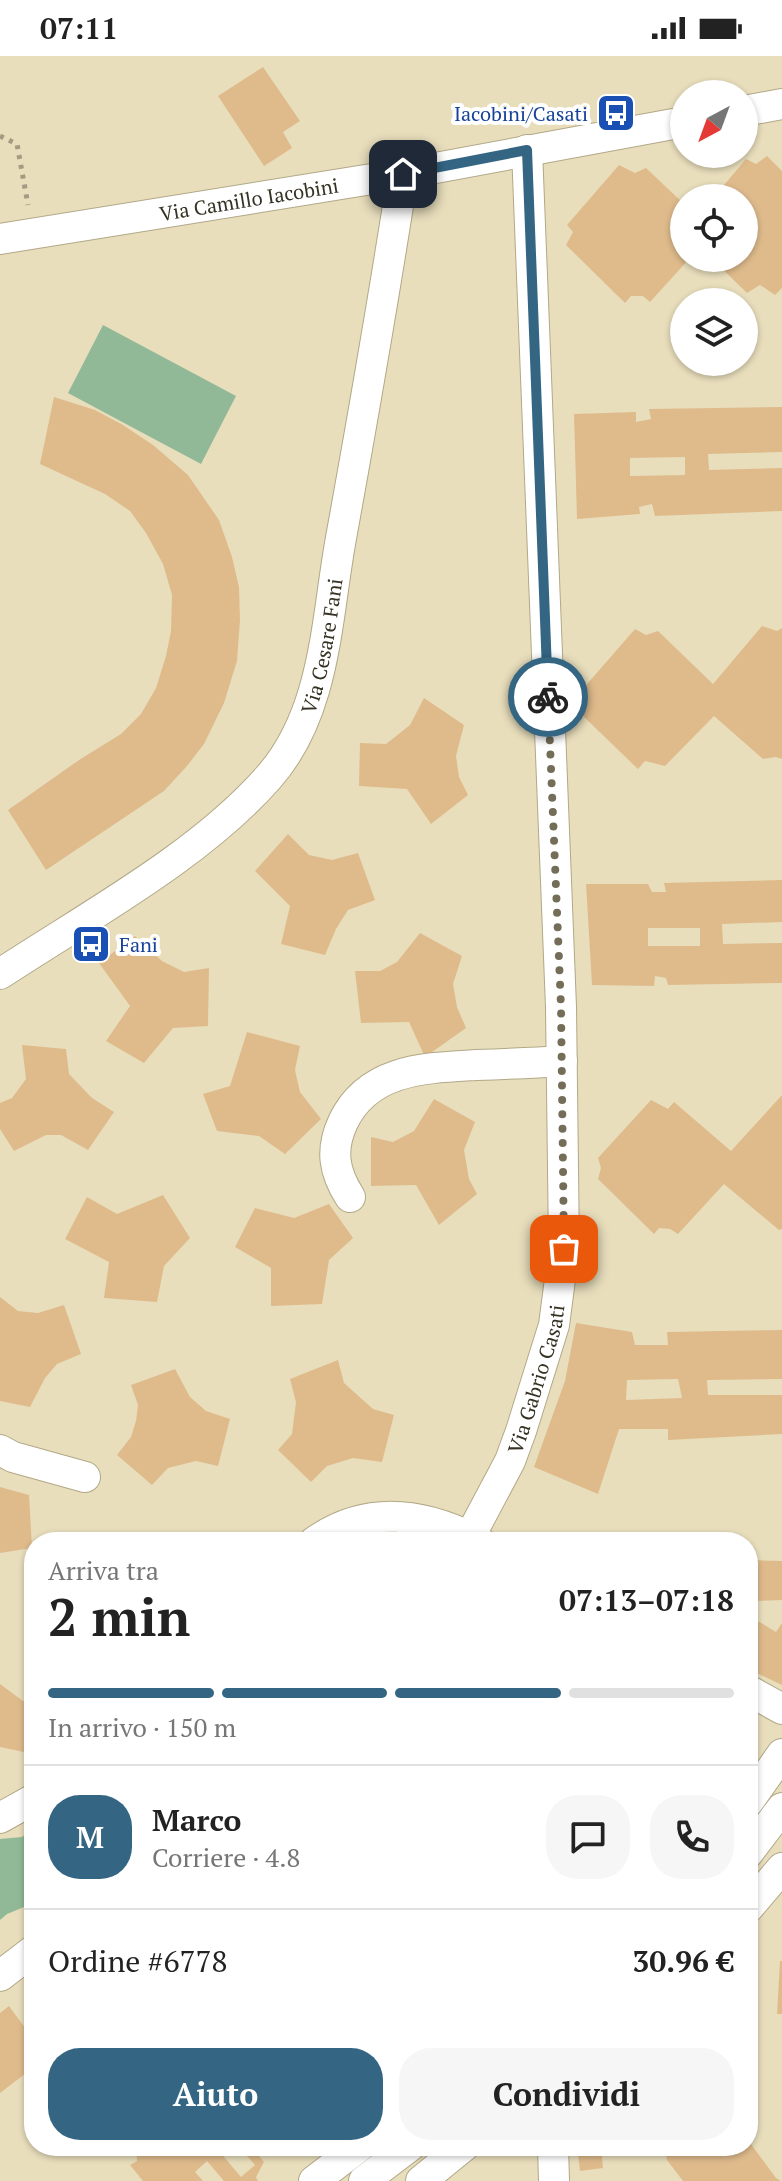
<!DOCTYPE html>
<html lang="it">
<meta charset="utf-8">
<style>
body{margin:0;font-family:"PT Serif",serif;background:#f6f6f6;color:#222;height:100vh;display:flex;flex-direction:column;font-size:30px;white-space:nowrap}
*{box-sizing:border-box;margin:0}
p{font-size:26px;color:#767676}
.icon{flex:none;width:44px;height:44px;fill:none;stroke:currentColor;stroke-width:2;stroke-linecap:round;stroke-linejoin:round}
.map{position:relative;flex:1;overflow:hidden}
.drawer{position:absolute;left:24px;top:1476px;width:734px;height:624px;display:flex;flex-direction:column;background:#fff;border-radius:32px;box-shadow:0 2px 6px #0004}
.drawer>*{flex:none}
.needle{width:52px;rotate:221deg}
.tools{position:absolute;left:670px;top:24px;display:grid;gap:16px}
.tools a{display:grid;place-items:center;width:88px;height:88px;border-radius:50%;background:#fff;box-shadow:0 2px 6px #0004;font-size:40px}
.pin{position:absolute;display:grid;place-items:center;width:68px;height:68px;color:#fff;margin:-34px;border-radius:16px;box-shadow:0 4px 12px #0006}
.courier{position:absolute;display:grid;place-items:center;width:80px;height:80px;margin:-40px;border:6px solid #346684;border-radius:50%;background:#fff;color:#222;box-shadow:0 2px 10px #0007}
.head em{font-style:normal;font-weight:700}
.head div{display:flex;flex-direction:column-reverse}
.head{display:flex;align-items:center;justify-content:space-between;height:136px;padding:0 24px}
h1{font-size:52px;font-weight:700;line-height:60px}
.bar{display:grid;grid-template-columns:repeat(4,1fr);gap:12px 8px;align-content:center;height:96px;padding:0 24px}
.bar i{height:10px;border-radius:6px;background:#e0e0e0}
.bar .on{background:#346684}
.bar p{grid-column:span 4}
.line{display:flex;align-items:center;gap:20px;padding:0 24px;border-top:2px solid #e0e0e0}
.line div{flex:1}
.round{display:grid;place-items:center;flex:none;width:84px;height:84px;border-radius:32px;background:#f6f6f6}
.action{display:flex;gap:16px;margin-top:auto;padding:16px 24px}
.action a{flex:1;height:92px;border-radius:32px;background:#346684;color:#fff;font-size:32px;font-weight:700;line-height:92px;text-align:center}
.action a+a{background:#f6f6f6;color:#222}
.status{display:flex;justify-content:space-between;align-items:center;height:56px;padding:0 40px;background:#fff;direction:ltr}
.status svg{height:22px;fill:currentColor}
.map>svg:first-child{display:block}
</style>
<div class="status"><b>07:11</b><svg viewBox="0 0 49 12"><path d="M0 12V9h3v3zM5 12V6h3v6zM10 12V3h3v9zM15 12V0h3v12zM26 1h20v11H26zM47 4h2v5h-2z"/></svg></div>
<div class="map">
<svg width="782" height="2125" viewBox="0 0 782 2125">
<rect width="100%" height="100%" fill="#e8debc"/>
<!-- green -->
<path fill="#91b997" d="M103 269 236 340 201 408 68 337Z
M395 1471 431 1479 430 1486H354Z
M34 1771V1847L7 1858 0 1864V1783L22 1781Z"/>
<!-- building -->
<path fill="#dfbb8c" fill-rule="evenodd" d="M263 11 300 65 283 76 292 92 264 110 218 40Z
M767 100 782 115V232L775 239 760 229 747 237 711 202H744V142H713L746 103 756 108Z
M619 109 635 117 646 112 684 148V202H690L650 246 643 240H631L625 247 566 189 573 176 567 169Z
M54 341 95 354 123 369 153 389 188 419 219 464 232 501 239 531 240 564 237 605 224 647 204 688 187 710 164 735 46 814 8 754 79 704 121 678 141 658 156 632 166 600 171 575 172 539 163 508 146 477 130 455 105 438 40 408Z
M782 351V396L708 398 709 414 782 412V455L655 460 652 448 639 451 640 458 577 463 574 358 636 356V366L651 363 649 353ZM685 401V419L630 420V402Z
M762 570 777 575 782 572V703L776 701 763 703 714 660 665 710 645 705 638 713 582 659 585 647 581 635 635 573 646 579 658 575 713 628Z
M424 642 464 669 456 700 459 721 468 739 431 768 407 733 359 730 360 687 386 688 410 669Z
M288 778 309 799 332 804 358 797 375 844 348 854 336 873 325 899 281 888 290 850 255 815Z
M782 824V866L722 868 723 888 782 887V927L668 929 666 922 655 920 654 930 592 929 586 828H648L652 836H666L664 827ZM648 872H700V890H648Z
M420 877 462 900 453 928 457 951 466 972 425 1001 409 966 361 967 355 915H380L397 906Z
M135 880 162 905 184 916 209 912 208 970 173 972 144 1007 106 985 130 950 99 907Z
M247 976 300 990 295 1014 300 1036 321 1063 285 1098 259 1080 217 1075 203 1038 230 1030Z
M22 989 66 993 69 1018 92 1042 114 1056 88 1094 61 1079H46L14 1095 0 1073V1047L12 1042 26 1023Z
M782 1039V1173L779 1174 724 1128 678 1178 670 1173 659 1172 654 1178 598 1123 601 1112 598 1102 651 1044 668 1053 674 1046 731 1095Z
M434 1043 475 1066 464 1094 469 1123 477 1138 439 1169 416 1129 371 1130V1081L393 1086 414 1075Z
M163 1139 190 1182 164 1210 157 1246 104 1242 109 1206 65 1183 87 1141 117 1158Z
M329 1148 353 1182 329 1204 322 1248 271 1250V1212L235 1191 255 1152 294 1162Z
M0 1241 18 1255 38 1257 64 1249 81 1298 57 1308 45 1322 30 1351 0 1345Z
M576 1267 632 1276 635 1289H668L667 1276 782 1274V1323L707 1324 708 1339H782V1378L668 1384V1373H619L598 1438 534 1411 565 1325ZM678 1323 682 1342 626 1344 627 1324Z
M338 1304 344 1327 373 1353 394 1359 382 1406 353 1402 327 1410 311 1426 278 1394 292 1378 296 1346 290 1323Z
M175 1313 190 1341 206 1355 230 1363 218 1410 196 1405 168 1412 152 1429 117 1399 131 1381 136 1365 138 1349 131 1329Z
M0 1431 29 1439 32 1492 0 1497Z
M748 1504 782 1505V1544L754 1545 748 1555Z
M34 1552V1578L33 1579 26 1555Z
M748 1559 776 1576 782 1567V1629L748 1613Z
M0 1628 23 1645 34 1648V1659L24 1696 0 1691Z
M780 1905H782V1958H777Z
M9 1950 34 1984V2011L0 2037V1957Z
M748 2084 776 2122 781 2125H683L667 2104 664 2090H748Z
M136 2090H225L219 2095 241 2121 255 2109 238 2090H251L264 2106 256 2121 258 2125H224L207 2105 195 2116 203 2125H143L130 2109 137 2105Z
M577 2090H601L603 2112 580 2115Z"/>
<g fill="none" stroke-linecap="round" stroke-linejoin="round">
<!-- minor casing -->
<g stroke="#b2a887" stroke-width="32">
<g id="minor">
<path d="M744 55 782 48"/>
<path id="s1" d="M0 183 403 118 684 66"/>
<path id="s2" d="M0 918C88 860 198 801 268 722 326 657 326 564 341 482 363 361 384 240 403 118"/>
<path d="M350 1141C334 1116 330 1094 343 1066 368 1013 424 1012 476 1009 505 1008 533 1007 562 1005"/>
<path d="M0 1394 13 1401 85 1421"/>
<path d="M314 1486C368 1448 425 1457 480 1486"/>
<path id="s3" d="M467 1486 510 1405 521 1375 554 1269 564 1193 561 951 527 94"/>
<path d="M748 1634 782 1653"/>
<path d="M748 1746 782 1698"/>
<path d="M0 1762 34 1743"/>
<path d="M748 1797 782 1752"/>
<path d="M748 1852 782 1812"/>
<path d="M0 1920 34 1894"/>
<path d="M553 2090 554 2125"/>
<path d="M314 2125 360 2090"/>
<path d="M364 2125 410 2090"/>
<path d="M421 2125 464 2090"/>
</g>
</g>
<!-- path -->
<path stroke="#a49c82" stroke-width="5" stroke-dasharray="4 6" stroke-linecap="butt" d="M0 80 17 88 28 149"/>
<!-- minor -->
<use href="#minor" stroke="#fff" stroke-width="30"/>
</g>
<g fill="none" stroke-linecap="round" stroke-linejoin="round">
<!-- done -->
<path stroke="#746e59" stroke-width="8" stroke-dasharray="0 14.4" d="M548 641 561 951 564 1193"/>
<!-- route -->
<path stroke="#346684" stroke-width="10" d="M403 118 527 94 548 641"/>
</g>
<!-- icons -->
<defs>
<g id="bus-square" transform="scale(2)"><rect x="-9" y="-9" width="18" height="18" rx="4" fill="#1a4fb4" stroke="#fff"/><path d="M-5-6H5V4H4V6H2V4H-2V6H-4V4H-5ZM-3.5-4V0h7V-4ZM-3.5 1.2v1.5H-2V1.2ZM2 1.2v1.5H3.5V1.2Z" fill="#fff"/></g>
</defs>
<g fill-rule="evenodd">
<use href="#bus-square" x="616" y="57"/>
<use href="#bus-square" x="91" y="888"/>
</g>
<g text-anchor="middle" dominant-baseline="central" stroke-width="8" stroke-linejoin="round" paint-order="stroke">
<!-- transit labels -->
<g font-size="20" fill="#164399" stroke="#fff" text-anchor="end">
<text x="588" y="57">Iacobini/Casati</text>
<text x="119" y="888" text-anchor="start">Fani</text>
</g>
<!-- street labels -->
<g font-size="20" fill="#363224" stroke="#fff">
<text stroke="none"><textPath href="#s1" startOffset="252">Via Camillo Iacobini</textPath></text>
<text stroke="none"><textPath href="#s2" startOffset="478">Via Cesare Fani</textPath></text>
<text stroke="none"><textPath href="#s3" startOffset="178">Via Gabrio Casati</textPath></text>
</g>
</g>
</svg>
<div class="tools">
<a><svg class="needle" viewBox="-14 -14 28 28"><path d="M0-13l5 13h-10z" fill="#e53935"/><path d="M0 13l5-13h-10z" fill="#767676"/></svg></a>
<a><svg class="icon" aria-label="locate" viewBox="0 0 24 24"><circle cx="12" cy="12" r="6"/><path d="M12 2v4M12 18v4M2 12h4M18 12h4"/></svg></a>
<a><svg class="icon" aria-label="layers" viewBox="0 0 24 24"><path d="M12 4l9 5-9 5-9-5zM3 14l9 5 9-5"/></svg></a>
</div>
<div class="pin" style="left:564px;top:1193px;background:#ea580c"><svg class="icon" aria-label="bag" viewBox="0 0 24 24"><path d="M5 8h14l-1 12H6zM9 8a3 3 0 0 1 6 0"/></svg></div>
<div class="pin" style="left:403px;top:118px;background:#1f2937"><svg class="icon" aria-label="home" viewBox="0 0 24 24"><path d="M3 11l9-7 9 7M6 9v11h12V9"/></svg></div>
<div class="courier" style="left:548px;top:641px"><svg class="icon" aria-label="bike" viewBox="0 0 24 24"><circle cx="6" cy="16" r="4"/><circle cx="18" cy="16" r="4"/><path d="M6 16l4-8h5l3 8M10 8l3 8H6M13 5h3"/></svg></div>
<section class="drawer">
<div class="head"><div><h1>2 min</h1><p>Arriva tra</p></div><em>07:13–07:18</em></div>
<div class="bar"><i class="on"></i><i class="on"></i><i class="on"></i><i></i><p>In arrivo · 150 m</p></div>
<div class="line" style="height:144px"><b class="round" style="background:#346684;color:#fff">M</b><div><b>Marco</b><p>Corriere · 4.8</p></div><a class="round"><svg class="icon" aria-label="chat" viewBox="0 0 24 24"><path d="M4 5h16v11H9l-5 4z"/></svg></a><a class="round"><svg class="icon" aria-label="phone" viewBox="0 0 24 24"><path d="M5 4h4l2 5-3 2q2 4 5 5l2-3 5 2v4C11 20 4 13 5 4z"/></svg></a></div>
<div class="line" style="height:104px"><div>Ordine #6778</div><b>30.96 €</b></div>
<div class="action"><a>Aiuto</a><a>Condividi</a></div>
</section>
</div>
